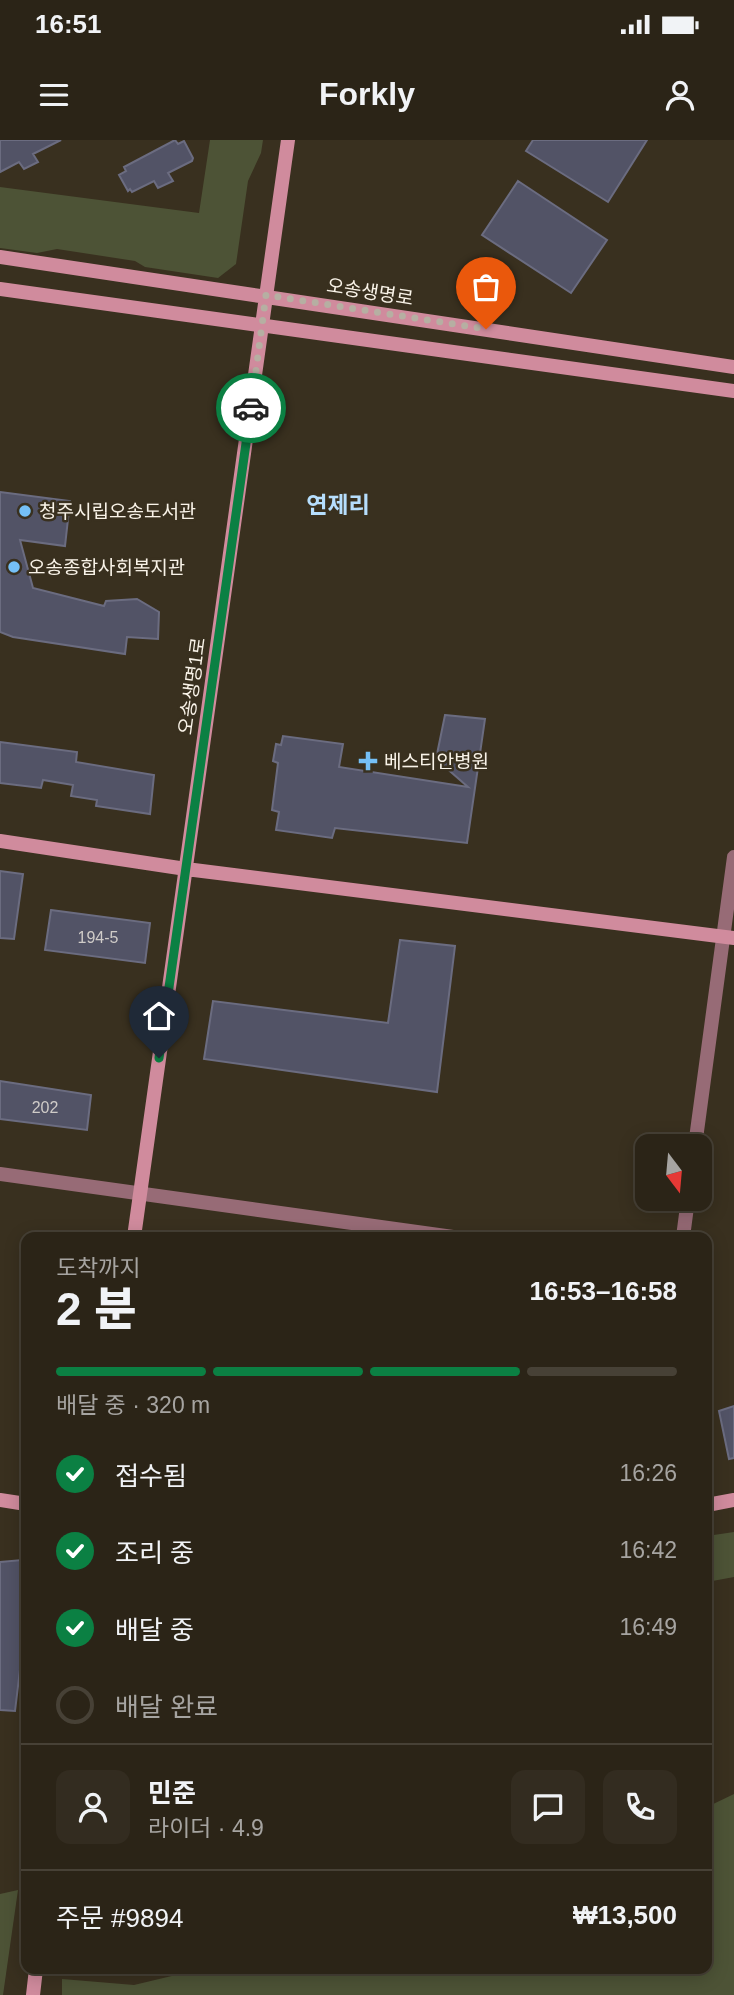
<!DOCTYPE html>
<html lang="ko">
<meta charset="utf-8">
<style>
body{margin:0;font-family:Arial,"Noto Sans KR",sans-serif;background:#332c20;color:#f1f3f6;height:100vh;display:flex;flex-direction:column;font-size:26px;white-space:nowrap}
*{box-sizing:border-box;margin:0}
p{font-size:23px;color:#a6a4a1}
.icon{flex:none;width:38px;height:38px;fill:none;stroke:currentColor;stroke-width:2;stroke-linecap:round;stroke-linejoin:round}
.map{position:relative;flex:1;overflow:hidden}
.side{position:absolute;left:21px;top:1092px;width:691px;height:742px;display:flex;flex-direction:column;background:#2b2417;border-radius:14px;box-shadow:0 4px 18px #0003,0 0 0 2px #474136}
.side>*{flex:none}
.needle{width:46px;rotate:164deg}
.buttons{position:absolute;left:635px;top:994px;display:grid;gap:14px}
.buttons a{display:grid;place-items:center;width:77px;height:77px;border-radius:14px;background:#2b2417;box-shadow:0 4px 18px #0003,0 0 0 2px #474136;font-size:35px}
.pin{position:absolute;display:grid;place-items:center;width:60px;height:60px;color:#fff;margin:-72px -30px;border-radius:50% 50% 50% 0;rotate:-45deg;box-shadow:0 0 7px #0007}
.pin .icon{rotate:45deg}
.courier{position:absolute;display:grid;place-items:center;width:70px;height:70px;margin:-35px;border:5px solid #0b8043;border-radius:50%;background:#fff;color:#222;box-shadow:0 2px 9px #0007}
.overview em{font-style:normal;font-weight:800}
.overview div{display:flex;flex-direction:column-reverse}
.overview{display:flex;align-items:center;justify-content:space-between;height:119px;padding:0 35px}
h1{font-size:46px;font-weight:800;line-height:52px}
.bar{display:grid;grid-template-columns:repeat(4,1fr);gap:10px 7px;align-content:center;height:84px;padding:0 35px}
.bar i{height:9px;border-radius:5px;background:#474136}
.bar .active{background:#0b8043}
.bar p{grid-column:span 4}
.line{display:flex;align-items:center;gap:18px;padding:0 35px;border-top:2px solid #474136}
.line div{flex:1}
.round{display:grid;place-items:center;flex:none;width:74px;height:74px;border-radius:14px;background:#332c20}
ol{padding:0 35px;list-style:none}
li{display:flex;align-items:center;gap:21px;height:77px}
li p{margin-inline-start:auto}
li .icon{padding:7px;border-radius:50%;background:#0b8043;color:#fff;stroke-width:4}
li:last-child{color:#a6a4a1}
li i{width:38px;height:38px;border:4px solid #474136;border-radius:50%}
.status{display:flex;justify-content:space-between;align-items:center;height:49px;padding:0 35px;background:#2b2417;direction:ltr}
.status svg{height:19px;fill:currentColor}
header{display:flex;justify-content:space-between;align-items:center;height:91px;padding:0 35px;background:#2b2417;font-size:32px;font-weight:800}
.map>svg:first-child{display:block}
</style>
<div class="status"><b>16:51</b><svg viewBox="0 0 49 12"><path d="M0 12V9h3v3zM5 12V6h3v6zM10 12V3h3v9zM15 12V0h3v12zM26 1h20v11H26zM47 4h2v5h-2z"/></svg></div>
<header><svg class="icon" aria-label="menu" viewBox="0 0 24 24"><path d="M4 6h16M4 12h16M4 18h16"/></svg>Forkly<svg class="icon" aria-label="person" viewBox="0 0 24 24"><circle cx="12" cy="8" r="4"/><path d="M4 21q1-7 8-7t8 7"/></svg></header>
<div class="map">
<svg width="734" height="1855" viewBox="0 0 734 1855">
<rect width="100%" height="100%" fill="#39301f"/>
<!-- green -->
<path fill="#4d5336" d="M210 0H263L261 13 248 41 236 124 218 138 145 127 135 121 57 109 37 113 0 108V47L199 73Z
M734 1392V1437L707 1442V1396Z
M734 1654V1855H62V1839L134 1845 201 1829H707V1667Z
M18 1750 3 1855H0V1754Z"/>
<!-- building -->
<path fill="#525366" stroke="#6b6c80" stroke-width="2" d="M0 0H61L33 14 38 22 24 29 19 22 0 32Z
M175 0 178 4 184 1 193 18 192 21 168 33 173 41 158 48 154 41 132 52 130 49 128 51 119 35 126 31 124 27Z
M533 0H647L608 62 526 11Z
M518 41 607 100 571 153 482 95Z
M0 352 70 361 65 406 20 400 33 448 104 466 106 461 137 459 159 472 158 499 127 497 125 514 13 497 0 492Z
M445 575 485 579 467 703 335 688 332 698 276 690 279 672 272 670 278 623 273 621 276 604 281 605 283 596 343 604 339 627 468 647 436 619Z
M0 602 77 612 76 622 154 635 150 674 96 666 97 660 71 656 73 645 43 640 41 648 0 643Z
M0 731 23 734 14 799 0 798Z
M51 770 150 783 145 823 45 810Z
M400 800 455 806 437 952 204 919 213 861 388 883Z
M0 941 91 955 87 990 0 979Z
M734 1266V1318L729 1319 719 1271Z
M22 1420 25 1488 15 1571 0 1570V1422Z"/>
<g fill="none" stroke-linecap="round" stroke-linejoin="round">
<!-- street -->
<path stroke="#976b76" stroke-width="14" d="M695 1006 734 717
M0 1034 453 1097
M683 1097 688 1059"/>
<!-- secondary -->
<path stroke="#d08b9d" stroke-width="14" d="M0 117 734 227
M0 149 734 251
M0 701 186 729 734 798
M134 1097 288 0
M0 1360 26 1364
M707 1365 734 1360
M33 1855 36 1829"/>
</g>
<g fill="none" stroke-linecap="round" stroke-linejoin="round">
<!-- done -->
<path stroke="#b6afa2" stroke-width="7" stroke-dasharray="0 12.6" d="M251 268 266 155 486 189"/>
<!-- route -->
<path stroke="#0b8043" stroke-width="9" d="M159 918 251 268"/>
</g>
<!-- markers -->
<g fill="#75c0f6" stroke="#39301f" stroke-width="2.5">
<circle cx="25" cy="371" r="7"/>
<circle cx="14" cy="427" r="7"/>
<path d="M364.5 610.5h7v7h7v7h-7v7h-7v-7h-7v-7h7z"/>
</g>
<g text-anchor="middle" dominant-baseline="central" stroke-width="5" stroke-linejoin="round" paint-order="stroke">
<!-- number labels -->
<g font-size="16" fill="#cfcbc8">
<text x="98" y="797">194-5</text>
<text x="45" y="967">202</text>
</g>
<!-- street labels -->
<g font-size="19" fill="#f9f3e8" stroke="#39301f">
<text transform="translate(370 152) rotate(9)">오송생명로</text>
<text transform="translate(192 546) rotate(-82)">오송생명1로</text>
</g>
<!-- poi labels -->
<g font-size="19" fill="#f9f3e8" stroke="#39301f" text-anchor="start">
<text x="39" y="371">청주시립오송도서관</text>
<text x="28" y="427">오송종합사회복지관</text>
<text x="384" y="621">베스티안병원</text>
</g>
<!-- quarter labels -->
<g font-size="23" font-weight="bold" fill="#b6defd" stroke="#39301f">
<text x="338" y="365">연제리</text>
</g>
</g>
</svg>
<div class="buttons">
<a><svg class="needle" viewBox="-14 -14 28 28"><path d="M0-13l5 13h-10z" fill="#e53935"/><path d="M0 13l5-13h-10z" fill="#a6a4a1"/></svg></a>
</div>
<div class="pin" style="left:486px;top:189px;background:#ea580c"><svg class="icon" aria-label="bag" viewBox="0 0 24 24"><path d="M5 8h14l-1 12H6zM9 8a3 3 0 0 1 6 0"/></svg></div>
<div class="pin" style="left:159px;top:918px;background:#1f2937"><svg class="icon" aria-label="home" viewBox="0 0 24 24"><path d="M3 11l9-7 9 7M6 9v11h12V9"/></svg></div>
<div class="courier" style="left:251px;top:268px"><svg class="icon" aria-label="car" viewBox="0 0 24 24"><path d="M5 17H2v-5l4-1 3-4h7l3 4 3 1v5h-3M9 17h6M6 11h13"/><circle cx="7" cy="17" r="2"/><circle cx="17" cy="17" r="2"/></svg></div>
<section class="side">
<div class="overview"><div><h1>2 분</h1><p>도착까지</p></div><em>16:53–16:58</em></div>
<div class="bar"><i class="active"></i><i class="active"></i><i class="active"></i><i></i><p>배달 중 · 320 m</p></div>
<ol>
<li><svg class="icon" aria-label="check" viewBox="0 0 24 24"><path d="M5 12l5 5 9-10"/></svg>접수됨<p>16:26</p></li>
<li><svg class="icon" aria-label="check" viewBox="0 0 24 24"><path d="M5 12l5 5 9-10"/></svg>조리 중<p>16:42</p></li>
<li><svg class="icon" aria-label="check" viewBox="0 0 24 24"><path d="M5 12l5 5 9-10"/></svg>배달 중<p>16:49</p></li>
<li><i></i>배달 완료</li>
</ol>
<div class="line" style="height:126px"><a class="round"><svg class="icon" aria-label="person" viewBox="0 0 24 24"><circle cx="12" cy="8" r="4"/><path d="M4 21q1-7 8-7t8 7"/></svg></a><div><b>민준</b><p>라이더 · 4.9</p></div><a class="round"><svg class="icon" aria-label="chat" viewBox="0 0 24 24"><path d="M4 5h16v11H9l-5 4z"/></svg></a><a class="round"><svg class="icon" aria-label="phone" viewBox="0 0 24 24"><path d="M5 4h4l2 5-3 2q2 4 5 5l2-3 5 2v4C11 20 4 13 5 4z"/></svg></a></div>
<div class="line" style="height:91px"><div>주문 #9894</div><b>₩13,500</b></div>
</section>
</div>
